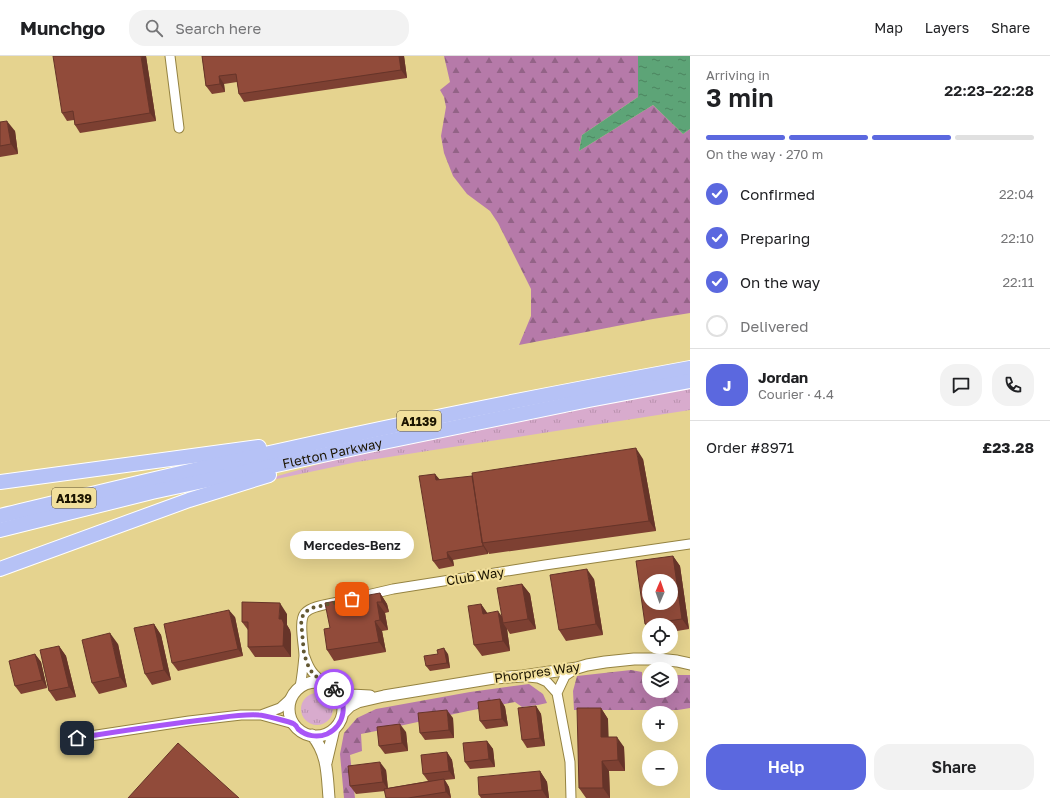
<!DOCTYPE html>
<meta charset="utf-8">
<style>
body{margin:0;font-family:"Golos Text",sans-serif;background:#f2f2f2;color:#202124;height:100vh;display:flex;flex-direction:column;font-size:15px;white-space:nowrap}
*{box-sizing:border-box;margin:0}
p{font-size:13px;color:#757577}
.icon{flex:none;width:22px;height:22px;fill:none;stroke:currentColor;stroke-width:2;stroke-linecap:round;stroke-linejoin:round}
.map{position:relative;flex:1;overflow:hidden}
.drawer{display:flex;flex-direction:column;background:#fff;width:360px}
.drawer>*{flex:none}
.needle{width:26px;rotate:2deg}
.buttons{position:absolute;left:642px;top:518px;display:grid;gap:8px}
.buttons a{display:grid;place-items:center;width:36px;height:36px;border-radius:50%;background:#fff;box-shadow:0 4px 16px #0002;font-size:20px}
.pin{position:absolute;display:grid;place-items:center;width:34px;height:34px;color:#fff;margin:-17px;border-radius:8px;box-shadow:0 2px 6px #0006}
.courier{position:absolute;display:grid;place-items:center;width:40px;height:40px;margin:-20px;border:3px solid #a855f7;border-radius:50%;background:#fff;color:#222;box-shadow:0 1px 5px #0007}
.bubble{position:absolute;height:28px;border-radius:14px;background:#fff;box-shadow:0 4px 16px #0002;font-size:13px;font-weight:600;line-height:28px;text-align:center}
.head em{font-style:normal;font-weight:600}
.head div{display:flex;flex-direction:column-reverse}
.head{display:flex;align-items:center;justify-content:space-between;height:68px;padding:0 16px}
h1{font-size:26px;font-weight:600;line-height:30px}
.bar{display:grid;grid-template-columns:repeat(4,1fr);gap:6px 4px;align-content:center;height:48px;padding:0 16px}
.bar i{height:5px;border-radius:3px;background:#e0e0e0}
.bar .selected{background:#5b68df}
.bar p{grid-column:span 4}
.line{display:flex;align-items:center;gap:10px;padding:0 16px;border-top:1px solid #e0e0e0}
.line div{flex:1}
.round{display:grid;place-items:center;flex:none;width:42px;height:42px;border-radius:16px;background:#f2f2f2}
ol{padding:0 16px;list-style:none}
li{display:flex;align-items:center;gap:12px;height:44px}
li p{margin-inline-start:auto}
li .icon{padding:4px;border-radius:50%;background:#5b68df;color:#fff;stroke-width:4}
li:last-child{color:#757577}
li i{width:22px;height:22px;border:2px solid #e0e0e0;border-radius:50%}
.action{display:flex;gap:8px;margin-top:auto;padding:8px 16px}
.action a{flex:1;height:46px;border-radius:16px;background:#5b68df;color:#fff;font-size:16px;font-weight:600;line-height:46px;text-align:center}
.action a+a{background:#f2f2f2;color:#202124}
header{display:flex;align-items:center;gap:24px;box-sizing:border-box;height:56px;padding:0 20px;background:#fff;border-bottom:1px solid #e0e0e0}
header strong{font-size:19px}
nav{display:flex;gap:22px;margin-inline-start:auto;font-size:14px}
.search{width:280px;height:36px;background:#f2f2f2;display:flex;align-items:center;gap:10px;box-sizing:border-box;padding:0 14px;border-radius:16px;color:#757577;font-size:15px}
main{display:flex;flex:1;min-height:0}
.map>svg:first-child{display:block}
</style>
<header>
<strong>Munchgo</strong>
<div class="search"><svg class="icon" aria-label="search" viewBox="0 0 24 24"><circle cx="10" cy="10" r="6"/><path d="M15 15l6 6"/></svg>Search here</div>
<nav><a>Map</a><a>Layers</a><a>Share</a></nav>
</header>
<main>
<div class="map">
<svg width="690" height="742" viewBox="0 0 690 742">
<defs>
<pattern id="grass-tufts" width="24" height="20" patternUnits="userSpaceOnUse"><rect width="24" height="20" fill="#d8abcd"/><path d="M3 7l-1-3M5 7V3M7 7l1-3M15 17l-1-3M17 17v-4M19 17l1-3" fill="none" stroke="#b992ae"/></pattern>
<pattern id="forest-firs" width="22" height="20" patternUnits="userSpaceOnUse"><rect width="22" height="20" fill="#b67aa9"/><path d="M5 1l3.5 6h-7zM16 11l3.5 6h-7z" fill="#936387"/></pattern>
<pattern id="water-ripples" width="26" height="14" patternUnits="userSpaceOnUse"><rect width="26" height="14" fill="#5da477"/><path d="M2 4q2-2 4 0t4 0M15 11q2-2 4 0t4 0" fill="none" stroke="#4c845f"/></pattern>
</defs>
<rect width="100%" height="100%" fill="#e5d38f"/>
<!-- grass -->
<path fill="url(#grass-tufts)" d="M690 331V354L357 406 239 431 351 399Z
M301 653a16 16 0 1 1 32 0a16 16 0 1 1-32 0Z"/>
<!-- forest -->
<path fill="url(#forest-firs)" d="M444 0H638V41L582 79 579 95 653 49 683 78 690 73V257L653 263 519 289 531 260V233L498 167 490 155 467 138 453 120 444 97 441 80 446 51 444 41 440 34 450 26Z
M631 614 642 616V623L649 624V635H671V619H690V652L678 654H574L573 635 577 620Z
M529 628 543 638 547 647 538 649 522 651 515 646 468 655 381 674 361 678 362 695 350 699 355 742H344L340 698 344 677 357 662 376 653 470 636Z"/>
<!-- water -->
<path fill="url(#water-ripples)" d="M638 0H690V73L683 78 653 49 579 95 582 79 638 41Z"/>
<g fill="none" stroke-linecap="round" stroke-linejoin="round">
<!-- minor casing -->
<g stroke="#958341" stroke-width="11">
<path id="minor" d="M170 0 179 72
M350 543 393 533 545 509 690 488
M305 601C310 615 313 618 324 627
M528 621 538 622 547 626 557 637 570 706 571 742
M300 631C302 621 303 611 304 600 304 589 298 565 305 557 311 550 329 548 337 546
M557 637 565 620 577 612
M261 659 280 652 291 642
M77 682 189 665 241 659H261L294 668"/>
</g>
<!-- tertiary casing -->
<g stroke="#958341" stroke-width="13">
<path id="tertiary" d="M289 653a27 27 0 1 1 54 0a27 27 0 1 1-54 0Z
M337 635 351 639 370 640
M343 657 350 650 358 646 384 640 494 622 523 620 577 612 587 609 605 606 634 603H658L677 605 690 608
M312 679C328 698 327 719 329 742
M326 707 334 673"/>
</g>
<!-- trunk casing -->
<g stroke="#fff" stroke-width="16">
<g id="trunk">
<path d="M0 426 259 391"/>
<path d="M0 460C84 440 168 419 252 401 397 368 543 339 690 312"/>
<path id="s1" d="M0 474 152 436 369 389 589 344 690 325"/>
<path d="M0 513 189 444 269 419"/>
</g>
</g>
<!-- minor -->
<use href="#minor" stroke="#fff" stroke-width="9"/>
<!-- tertiary -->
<use href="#tertiary" stroke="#fff" stroke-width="11"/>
<!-- trunk -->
<use href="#trunk" stroke="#b6c2f6" stroke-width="14"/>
</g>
<!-- wall -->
<path fill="#7d4032" d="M146 0 156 65 80 77 75 69 74 64 67 65 62 57Z
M202 0H404L407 22 244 46 239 38 237 26 224 28 225 36 212 38 206 30Z
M0 66 15 75 18 98 0 101Z
M643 403 656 475 489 498 488 496V498L453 504 454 510 439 513 433 505 435 418 439 424Z
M673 500 680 510 689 573 671 576V569H649V574L645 568Z
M594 523 603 579 566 585 559 574Z
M522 528 530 538 536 573 510 578 507 573 510 595 482 600 474 589 481 548 487 557 502 560Z
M380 537 387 548 389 556 385 557 388 574 382 575 386 596 334 605 327 594 330 572Z
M287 558V569L290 574 291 579V601H255L248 591V574L242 566Z
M235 561 243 600 178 615 172 607Z
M154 568 161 579 171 624 152 629 145 618Z
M118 588 127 631 99 638 92 627Z
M59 590 66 600 76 641 56 645 49 635Z
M35 598 41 606 47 632 21 638 15 630Z
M438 598H448L450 612 430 615 426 610Z
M500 643 505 651 508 670 486 673 480 665Z
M536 650 541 658 545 690 527 692 522 684Z
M601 652 608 663V681L624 691 625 715H609L610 742H586L579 732Z
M453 662 454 682 425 684 420 677Z
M406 676 408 695 385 698 379 690Z
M487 685 493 693 495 711 470 713 465 706Z
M447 696 452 704 455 723 445 724 449 731 451 742H386L385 735 356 738 350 730 386 714 388 732 428 725 423 718Z
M540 715 547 726 549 742H481L479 739Z"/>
<!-- shaded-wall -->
<path fill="#663429" d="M141 0H146L156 65 150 57Z
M399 0H404L407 22 401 14Z
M219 20 224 28 225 36 220 28Z
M7 65 15 75 18 98 11 88Z
M636 392 643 403 656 475 649 465Z
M435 418 441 425 436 424Z
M483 488 488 496V498L483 490Z
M447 496 453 504 454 510 448 502Z
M673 500 680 510 689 573 682 563Z
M587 513 594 523 603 579 596 568Z
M522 528 530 538 536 573 528 563Z
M380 537 387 548 389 556 382 546Z
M377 546 385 557 388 574 380 564Z
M280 547 287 558V569L290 574 291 579V601L283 590 279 563Z
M481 548 488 558H483Z
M229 554 235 561 243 600 238 593Z
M498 555 506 566 503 567 507 573 510 595 503 585Z
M375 565 382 575 386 596 379 586Z
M154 568 161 579 171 624 164 614Z
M110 577 118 588 127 631 120 621Z
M59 590 66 600 76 641 69 631Z
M444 592 448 598 450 612 447 607Z
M35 598 41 606 47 632 42 624Z
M500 643 505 651 508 670 502 663Z
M536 650 541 658 545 690 540 682Z
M601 652 608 663 609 691 601 681Z
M447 654 453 662 454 682 449 674Z
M400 668 406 676 408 695 402 687Z
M617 681 624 691 625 715 618 704Z
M487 685 493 693 495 711 489 703Z
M447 696 452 704 455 723 449 715Z
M602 705 609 715 610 742 603 732Z
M380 706 386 714 388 734 383 726Z
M540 715 547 726 549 742H547L542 734Z
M444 723 449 731 451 742 446 736Z"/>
<!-- building -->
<path fill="#914b3a" stroke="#663429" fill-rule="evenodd" d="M53 0H141L150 57 75 69 73 55 62 57Z
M202 0H399L401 14 239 38 236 18 219 20 220 28 206 30Z
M7 65 11 88 0 90V66Z
M636 392 649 465 482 487 472 417Z
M435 418 436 424 472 420 483 490 447 496 448 502 433 505 419 420Z
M673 500 682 563 645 568 636 505ZM649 525H671V547H649Z
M587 513 596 568 559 574 550 519Z
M522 528 528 563 503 567 497 532Z
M380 537 382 546H377L380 564 375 565 379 586 327 594 324 573 330 572 325 547Z
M242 546 280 547 279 563H282L284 568 283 590 248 591V566H242Z
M481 548 483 558 498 555 503 585 474 589 468 550Z
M229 554 238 593 172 607 164 568Z
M154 568 164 614 145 618 134 572Z
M110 577 120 621 92 627 82 584Z
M59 590 69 631 49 635 40 594Z
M444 592 447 607 426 610 424 600 438 598 437 594Z
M35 598 42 624 15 630 9 605Z
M500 643 502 663 480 665 478 646Z
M536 650 540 682 522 684 518 652Z
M577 652H601V681H617L618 704 602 705 603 732H579Z
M447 654 449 674 420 677 418 657Z
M400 668 402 687 379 690 377 671Z
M487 685 489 703 465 706 463 687Z
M178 687 239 742H128Z
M447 696 449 715 423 718 421 699Z
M380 706 383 726 350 730 348 710Z
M540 715 542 734 479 739 478 721Z
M444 723 446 736 408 742H386L384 733Z"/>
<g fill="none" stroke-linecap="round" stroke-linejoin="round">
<!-- done -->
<path stroke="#625732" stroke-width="4" stroke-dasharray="0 7.2" d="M334 633 314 619 309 612 304 598 301 564 304 557 311 552 352 543"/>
<!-- route -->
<path stroke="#a855f7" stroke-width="5" d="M77 682C121 675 166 668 210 663 226 661 242 658 259 659 263 659 291 666 294 668 296 669 297 671 298 673 306 680 317 682 327 678 345 670 349 645 334 633"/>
</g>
<g text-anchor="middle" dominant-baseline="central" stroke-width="4" stroke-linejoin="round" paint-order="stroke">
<!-- shield labels -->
<g fill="#f2e09c" stroke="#5c512f" stroke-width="1">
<rect x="397" y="355" width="44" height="20" rx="3"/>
<rect x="52" y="432" width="44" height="20" rx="3"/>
</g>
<g font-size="12" font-weight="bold" fill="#1b1400">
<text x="419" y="365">A1139</text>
<text x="74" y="442">A1139</text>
</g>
<!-- street labels -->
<g font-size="13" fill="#1b1400" stroke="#f2e09c">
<text stroke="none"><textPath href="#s1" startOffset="341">Fletton Parkway</textPath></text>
<text transform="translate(475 520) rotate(-9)">Club Way</text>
<text transform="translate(537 616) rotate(-8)">Phorpres Way</text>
</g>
</g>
</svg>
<div class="buttons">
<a><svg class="needle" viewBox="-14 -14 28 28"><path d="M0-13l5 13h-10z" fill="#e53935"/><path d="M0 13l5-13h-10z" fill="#757577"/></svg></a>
<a><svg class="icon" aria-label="locate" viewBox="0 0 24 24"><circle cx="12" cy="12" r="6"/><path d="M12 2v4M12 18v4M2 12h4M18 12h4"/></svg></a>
<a><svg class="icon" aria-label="layers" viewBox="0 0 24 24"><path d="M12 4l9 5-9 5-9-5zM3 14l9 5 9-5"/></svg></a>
<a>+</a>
<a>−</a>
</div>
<div class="pin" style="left:352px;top:543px;background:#ea580c"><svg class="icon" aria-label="bag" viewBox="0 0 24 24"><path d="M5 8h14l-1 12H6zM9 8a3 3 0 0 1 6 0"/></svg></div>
<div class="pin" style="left:77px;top:682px;background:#1f2937"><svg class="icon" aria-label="home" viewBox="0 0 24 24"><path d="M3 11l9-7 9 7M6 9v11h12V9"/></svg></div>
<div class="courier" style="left:334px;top:633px"><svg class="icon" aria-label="bike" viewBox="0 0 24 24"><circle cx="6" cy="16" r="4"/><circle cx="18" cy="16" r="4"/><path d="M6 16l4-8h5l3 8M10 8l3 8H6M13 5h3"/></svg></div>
<div class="bubble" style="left:290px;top:475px;width:124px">Mercedes-Benz</div>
</div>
<section class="drawer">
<div class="head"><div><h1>3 min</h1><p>Arriving in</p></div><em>22:23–22:28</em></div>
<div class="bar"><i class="selected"></i><i class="selected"></i><i class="selected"></i><i></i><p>On the way · 270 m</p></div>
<ol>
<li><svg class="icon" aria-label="check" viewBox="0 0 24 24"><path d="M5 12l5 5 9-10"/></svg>Confirmed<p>22:04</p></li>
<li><svg class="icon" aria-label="check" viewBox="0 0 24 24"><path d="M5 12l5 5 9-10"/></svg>Preparing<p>22:10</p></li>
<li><svg class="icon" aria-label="check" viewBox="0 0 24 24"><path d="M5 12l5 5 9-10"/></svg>On the way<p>22:11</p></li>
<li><i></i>Delivered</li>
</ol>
<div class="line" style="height:72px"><b class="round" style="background:#5b68df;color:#fff">J</b><div><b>Jordan</b><p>Courier · 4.4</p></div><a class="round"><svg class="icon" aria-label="chat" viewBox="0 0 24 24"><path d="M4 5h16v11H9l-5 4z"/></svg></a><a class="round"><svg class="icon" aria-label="phone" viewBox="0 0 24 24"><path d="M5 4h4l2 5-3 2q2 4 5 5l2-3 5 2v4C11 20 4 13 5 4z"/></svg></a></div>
<div class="line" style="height:52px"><div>Order #8971</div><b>£23.28</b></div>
<div class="action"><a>Help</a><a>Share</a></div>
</section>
</main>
